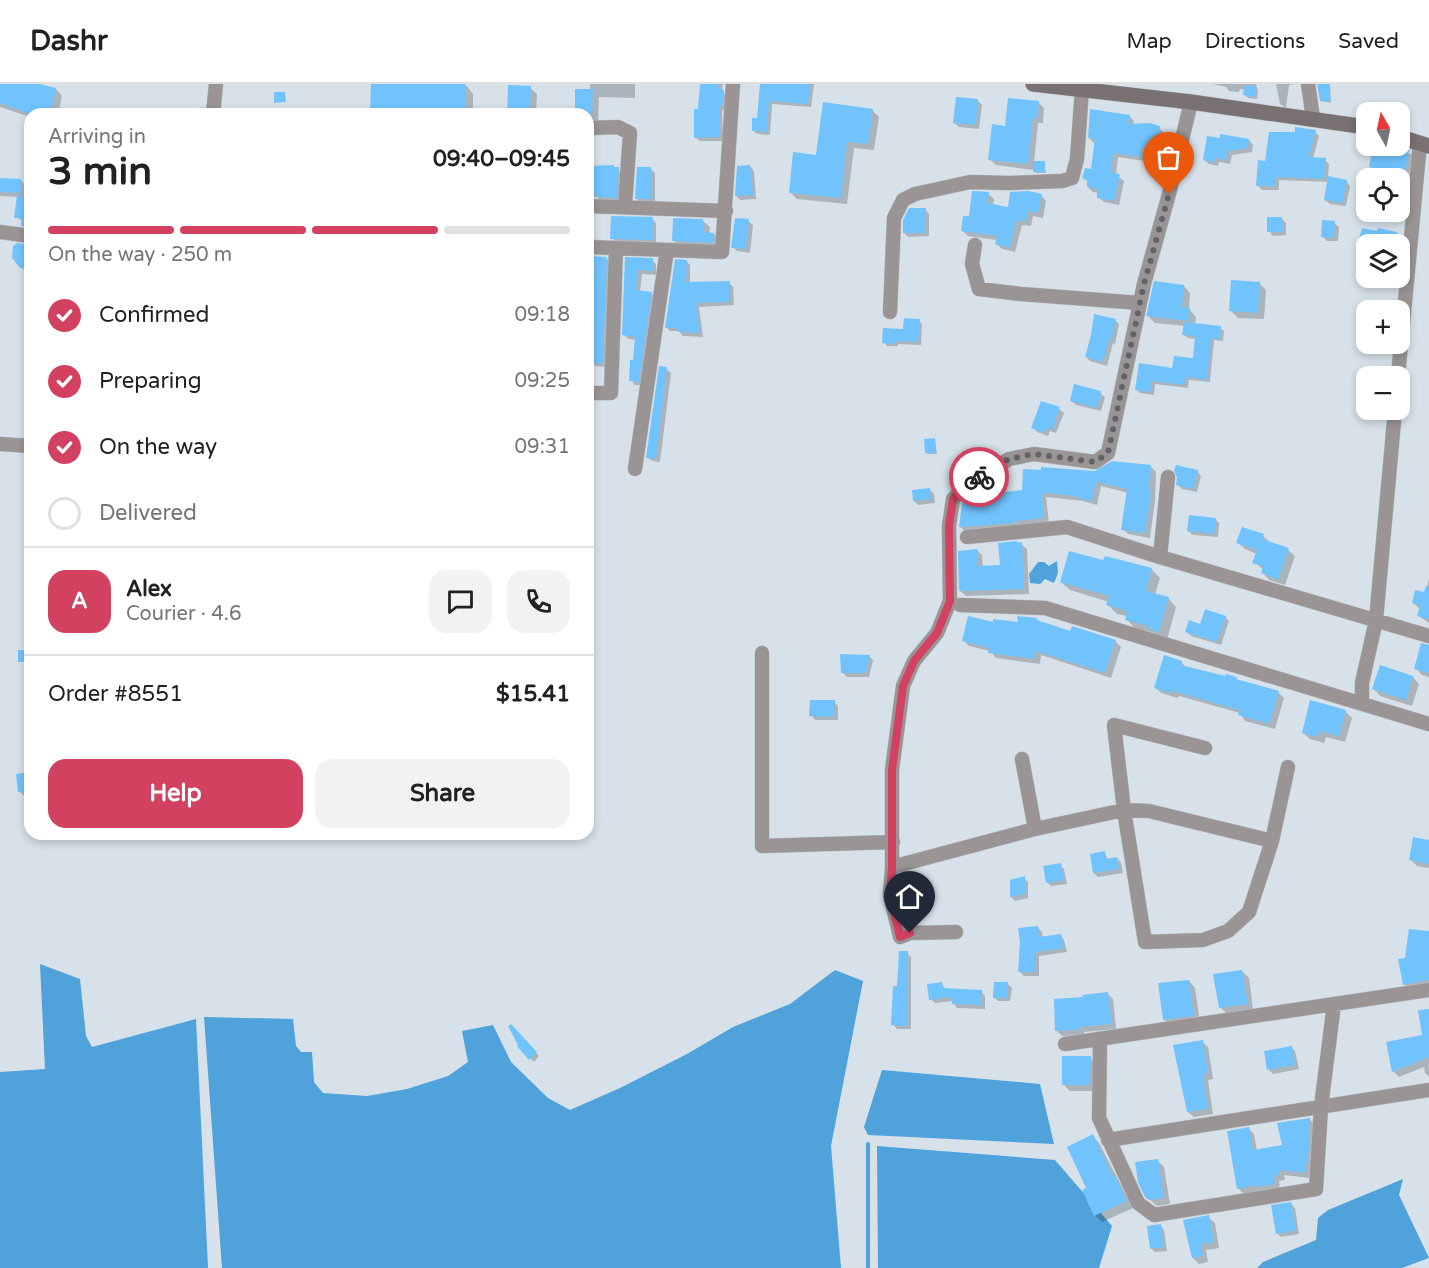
<!DOCTYPE html>
<meta charset="utf-8">
<style>
body{margin:0;font-family:"Varela Round",sans-serif;background:#f2f2f2;color:#202124;height:100vh;display:flex;flex-direction:column;font-size:22px;white-space:nowrap}
*{box-sizing:border-box;margin:0}
p{font-size:20px;color:#757577}
.icon{flex:none;width:33px;height:33px;fill:none;stroke:currentColor;stroke-width:2;stroke-linecap:round;stroke-linejoin:round}
.map{position:relative;flex:1;overflow:hidden}
.sheet{position:absolute;left:24px;top:24px;width:570px;height:732px;display:flex;flex-direction:column;background:#fff;border-radius:18px;box-shadow:0 3px 9px #0003}
.sheet>*{flex:none}
.needle{width:39px;rotate:351deg}
.fabs{position:absolute;left:1356px;top:18px;display:grid;gap:12px}
.fabs a{display:grid;place-items:center;width:54px;height:54px;border-radius:12px;background:#fff;box-shadow:0 3px 9px #0003;font-size:30px}
.pin{position:absolute;display:grid;place-items:center;width:51px;height:51px;color:#fff;margin:-62px -26px;border-radius:50% 50% 50% 0;rotate:-45deg;box-shadow:0 0 6px #0007}
.pin .icon{rotate:45deg}
.courier{position:absolute;display:grid;place-items:center;width:60px;height:60px;margin:-30px;border:4px solid #d24260;border-radius:50%;background:#fff;color:#222;box-shadow:0 2px 8px #0007}
.headline em{font-style:normal;font-weight:800}
.headline div{display:flex;flex-direction:column-reverse}
.headline{display:flex;align-items:center;justify-content:space-between;height:102px;padding:0 24px}
h1{font-size:39px;font-weight:800;line-height:45px}
.bar{display:grid;grid-template-columns:repeat(4,1fr);gap:9px 6px;align-content:center;height:72px;padding:0 24px}
.bar i{height:8px;border-radius:4px;background:#e0e0e0}
.bar .selected{background:#d24260}
.bar p{grid-column:span 4}
.line{display:flex;align-items:center;gap:15px;padding:0 24px;border-top:2px solid #e0e0e0}
.line div{flex:1}
.round{display:grid;place-items:center;flex:none;width:63px;height:63px;border-radius:18px;background:#f2f2f2}
ol{padding:0 24px;list-style:none}
li{display:flex;align-items:center;gap:18px;height:66px}
li p{margin-inline-start:auto}
li .icon{padding:6px;border-radius:50%;background:#d24260;color:#fff;stroke-width:4}
li:last-child{color:#757577}
li i{width:33px;height:33px;border:3px solid #e0e0e0;border-radius:50%}
.action{display:flex;gap:12px;margin-top:auto;padding:12px 24px}
.action a{flex:1;height:69px;border-radius:18px;background:#d24260;color:#fff;font-size:24px;font-weight:800;line-height:69px;text-align:center}
.action a+a{background:#f2f2f2;color:#202124}
header{display:flex;align-items:center;gap:36px;box-sizing:border-box;height:84px;padding:0 30px;background:#fff;border-bottom:2px solid #e0e0e0}
header strong{font-size:28px}
nav{display:flex;gap:33px;margin-inline-start:auto;font-size:21px}
.map>svg:first-child{display:block}
</style>
<header>
<strong>Dashr</strong>
<nav><a>Map</a><a>Directions</a><a>Saved</a></nav>
</header>
<div class="map">
<svg width="1429" height="1184" viewBox="0 0 1429 1184">
<rect width="100%" height="100%" fill="#d6e1e9"/>
<!-- water -->
<path fill="#50a2da" d="M1057 477 1058 489 1054 499 1045 495 1040 500 1030 499 1029 490 1038 478H1044L1049 482Z
M40 880 80 895 86 952 92 963 196 935 208 1184H0V988L45 985Z
M835 886 863 897 831 1062 841 1184H222L204 933 293 935 296 962 301 968H312L314 998 323 1009 367 1012 407 1005 448 992 468 978 462 947 493 941 511 978 548 1014 570 1026 620 1004 687 970 733 943 790 920Z
M882 986 1040 1000 1054 1060 868 1051 864 1043Z
M877 1062 1055 1076 1112 1142 1099 1184H878Z
M1403 1095 1399 1111 1429 1174 1402 1184H1257L1263 1178 1316 1156 1318 1134 1328 1126Z"/>
<!-- shadow -->
<path fill="#0003" d="M0 0H34L56 5 62 12 58 30H30V33L0 23Z
M372 0H465L473 10V30H327V28L372 26Z
M590 0H635V14L599 13 598 41H588V30H576L590 7Z
M702 0H723L722 7 727 12 726 26H722L723 57H700L695 53Z
M761 0H814L811 23 772 20 770 51 757 50 753 46 759 36Z
M1213 0H1256L1258 7 1257 15 1248 14 1245 11V6L1240 5 1239 8 1229 7 1226 3Z
M1276 0H1295L1289 1 1286 24 1280 20Z
M1319 0H1330L1331 19 1321 17Z
M530 4 537 10 536 30H509Z
M978 17 982 21 979 45 959 43 954 39Z
M1038 18 1044 24 1043 39H1038L1034 79H1044L1046 89H1036L1034 86 996 81 989 75 1006 43Z
M872 26 879 33 874 66 854 64 847 120 797 115 790 108 817 72Z
M1129 32 1134 37 1133 41 1159 44 1164 49 1162 70 1146 68 1145 77 1118 73 1116 91 1124 97 1119 121 1104 118 1098 113 1099 109 1093 108 1088 103 1089 99 1084 94 1092 87 1096 61 1089 54Z
M1315 48 1319 52 1313 75 1325 76 1329 80 1328 94 1346 97 1350 102 1346 122 1330 120 1325 116 1329 98 1279 96V106H1262L1258 102 1266 79Z
M1249 56 1253 61 1252 68 1232 71 1230 80 1219 78 1218 82 1209 80 1204 76Z
M1375 62H1394L1412 71 1403 131 1388 128H1400V94H1392L1393 90 1374 86 1371 83Z
M588 82H613L622 89 620 118 601 117 597 113H588Z
M750 82 754 87 756 115 740 116 736 112Z
M651 85 655 89V119L640 118 636 114Z
M0 95 21 96 25 101 24 114H30V146L27 145 22 141 23 137 16 133 18 113 0 112Z
M988 110 994 115 993 122 1009 124 1041 111 1046 117 1043 134 1033 132 1031 142 1022 141 1015 168 1002 165 997 160V156L968 152 962 146Z
M925 125 929 130V152L908 153 904 149Z
M652 135 656 139V160L616 158 612 154Z
M1282 135 1286 139V151L1273 152 1269 147Z
M703 137 710 143 709 150H714L720 157V165L680 163 674 157Z
M748 137 753 141 750 169 737 167 733 163Z
M1334 139 1339 143 1338 157H1327L1323 153Z
M1378 149H1397L1401 153 1399 160H1372L1365 159 1361 155Z
M30 162V187H26L21 183Z
M588 173 606 174 610 178 607 283 588 281Z
M626 175 652 176 656 180V191L642 190 640 208 651 209 655 213 642 301H635L631 296 636 256 628 255 624 250Z
M686 177 690 181V199H729L733 203 734 221 699 223 703 253 683 252 679 247H670L666 243Z
M1259 199 1266 206 1264 235 1238 234 1231 227Z
M1184 202 1190 209 1189 225 1196 233 1195 241 1220 244 1224 247 1223 257 1214 256 1210 298 1189 296 1188 304 1155 300 1154 311 1140 309 1136 305 1140 281 1174 286 1194 276 1196 255 1188 254 1184 251 1185 242 1155 239 1148 232Z
M1095 232 1115 236 1119 240 1115 260 1113 259 1107 282 1090 277 1086 273Z
M919 237 922 240 921 261 898 260V262H887L884 258Z
M667 285 671 289 660 378 652 377 647 373Z
M1100 309 1105 313 1101 327 1076 321 1071 317Z
M1059 325 1064 329 1056 349 1050 347 1048 352 1037 348 1033 344Z
M935 356 937 370H928L926 369Z
M1151 383 1156 388 1155 417 1150 454 1128 450 1123 445 1128 409 1101 402 1097 421 1083 417 1046 413 1049 439 966 448 960 443 963 420 1023 407 1095 388Z
M1197 387 1201 392 1197 408 1182 405 1178 401Z
M930 406 934 410 935 419 918 421 914 417Z
M1215 435 1219 439 1218 453 1193 451 1188 447Z
M1263 452 1270 458 1288 466 1295 472 1285 501 1269 496 1263 489 1264 486 1254 478 1257 470 1245 465 1238 459Z
M1021 460 1027 465 1029 510 966 512 960 507 977 466 982 471 983 483 1001 482Z
M1106 474 1152 486 1160 494 1155 511 1168 514 1176 523 1167 556 1158 553 1154 549 1135 544 1126 535 1127 532 1117 530 1108 521 1109 518 1070 506 1061 498 1104 478Z
M1429 495V539L1419 532 1421 526 1413 519 1425 510Z
M1225 533 1229 537 1221 561 1191 552 1187 548Z
M1037 536 1039 538 1071 548 1115 557 1121 563 1111 594 1041 571 1040 580 996 574 990 567 969 562 964 557 994 540H1019Z
M1429 564V593L1422 591 1416 584Z
M869 572 873 576 869 593H847L843 589Z
M1181 578 1187 584 1226 594H1236L1239 598 1278 608 1284 614 1275 645 1245 637 1240 629 1179 612 1178 614 1161 609 1155 603Z
M1381 583 1413 593 1419 600 1412 622 1380 612 1374 605Z
M834 618 838 622V636H815L811 631Z
M1345 627 1352 634 1345 658 1326 653 1324 659 1310 655 1303 649Z
M30 689V711L24 712 20 708Z
M1429 758V784L1417 782 1410 775Z
M1104 769 1109 776 1117 774 1121 779 1123 789 1098 793 1094 789Z
M1060 781 1064 785 1067 800 1051 802 1047 798Z
M1024 794 1028 798V814L1015 817 1011 813Z
M1037 843 1042 848 1043 854 1060 851 1064 856 1067 868 1039 872V892H1024L1019 887Z
M1429 848V903L1410 906 1404 900 1406 875Z
M907 869 911 873V945H897L893 940Z
M1242 887 1249 894 1253 926 1227 930 1220 923Z
M1189 897 1195 904 1200 938 1171 942 1165 936Z
M1007 899 1012 904 1010 917H998L994 913Z
M942 900 946 906 981 907 985 912V925L957 924 953 919V917L935 919 931 915Z
M1108 910 1113 915 1116 945 1084 948V951L1062 952 1057 947 1084 915Z
M1429 926V993L1425 989 1424 983 1399 993 1394 988 1388 959 1423 952Z
M511 942 539 972 534 978 519 963Z
M1202 958 1208 963 1213 995 1208 996 1213 1030 1194 1033 1188 1028Z
M1291 963 1295 967 1299 985 1273 990 1269 986Z
M1090 974 1097 980V1007H1070L1063 1000Z
M1309 1035 1315 1041V1064L1310 1094 1284 1091 1285 1096 1279 1097 1280 1106 1244 1110 1238 1104 1249 1045 1254 1050 1257 1067 1283 1063Z
M1093 1052 1099 1059 1133 1124 1102 1138 1095 1131 1088 1105Z
M1157 1076 1164 1083 1170 1120 1157 1122 1146 1112Z
M1291 1120 1295 1124 1299 1150 1281 1153 1277 1149Z
M1208 1133 1215 1139 1219 1164 1206 1166 1208 1178 1199 1180 1193 1174Z
M1160 1141 1164 1146 1167 1167 1155 1168 1151 1164Z"/>
<g fill="none" stroke-linecap="round" stroke-linejoin="round">
<!-- stream -->
<path stroke="#50a2da" stroke-width="4" d="M868 1060V1184"/>
</g>
<!-- building -->
<path fill="#71c3fd" d="M0 0H40L56 4 50 30H31L0 19Z
M371 0H465V30H405L406 26 382 25V30H370Z
M700 0H719L718 4 724 6 722 23 719 22V53L694 54V25H698Z
M760 0H810L808 20 769 17 767 48 752 47V34H757Z
M1317 0H1329L1330 18 1320 17Z
M508 1 531 2 530 30H507Z
M1245 1 1256 2 1255 13 1243 11Z
M575 5H593L592 30H575Z
M274 8H285L286 18 274 19Z
M956 13 978 15 976 41 953 39Z
M1008 14 1039 17 1037 34 1033 33 1028 80 988 76 992 40 1005 42Z
M823 18 873 25 868 60 847 58 841 114 789 109 793 68 816 71Z
M1090 25 1130 31 1128 40 1150 39 1160 42 1157 66 1141 64 1140 73 1113 69 1111 89 1120 90 1114 117 1097 114V105L1087 103V96L1082 94 1085 84 1091 85 1095 55 1088 54Z
M1295 43 1316 46 1309 73 1326 74 1324 95 1275 93V102H1256L1258 76 1265 77 1269 48H1295Z
M1220 50 1249 55 1248 64 1228 67 1226 76 1215 74 1214 78 1203 76 1207 52 1220 54Z
M1373 62H1396L1409 66 1404 94H1391L1392 87 1369 83Z
M1033 77H1045V88H1033Z
M614 81V83H619L617 114 596 113 595 109H588V82Z
M750 81 753 111 735 112 737 82Z
M637 83H651V115H635Z
M1328 92 1347 96 1342 119 1324 116Z
M0 94 21 95V109L0 108Z
M972 107 989 108 987 119 1008 123 1010 108 1028 107 1042 110 1038 129 1028 127 1026 138 1016 136 1010 164 995 160 997 152 961 147 963 132H969Z
M17 111 30 113V143L21 142 22 134H14Z
M909 124H926V149H903V136Z
M611 132 653 133V156L610 155Z
M1267 133H1282L1283 148H1267Z
M673 134 703 135V148L714 149V159L672 157Z
M735 134 749 135 746 165 731 164Z
M1322 136 1335 137 1334 154 1321 153Z
M1362 144 1377 147 1378 144 1397 148 1395 160H1374L1359 155Z
M17 159 30 161V184H20L12 174 13 162Z
M588 172 607 173 603 279H588Z
M625 173 653 174V187L638 186 636 206 652 208 639 298 629 297 630 276H633L635 253 622 251Z
M675 175 687 176 686 198 730 197V218L696 219 700 249 678 248 677 244H665Z
M1231 196 1260 198 1258 229 1229 227Z
M1154 197 1184 201 1182 223 1190 224 1188 237 1146 232Z
M1094 230 1116 235 1111 256H1109L1103 278 1085 273 1091 252Z
M904 234 920 235 918 258 896 257 895 260 882 259 883 244 903 245Z
M1184 238 1221 242 1220 255 1211 254 1207 296 1186 293 1184 301 1152 297 1150 308 1135 306 1139 279 1172 284 1174 272 1193 274 1195 252 1182 251Z
M659 282 667 283 656 375 646 374Z
M1074 300 1101 307 1097 324 1070 317Z
M1041 317 1060 323 1052 346 1046 344 1044 349 1031 344Z
M935 354 936 369H925L924 355Z
M1112 377 1151 381 1149 410H1151L1145 449 1121 446 1127 405 1096 398 1092 417 1078 414V412L1042 409 1044 434 1015 437V439L959 443 962 419 967 413 1022 406 1023 385 1041 386V383L1095 387Z
M1176 381 1198 386 1193 405 1176 401 1177 393 1174 387Z
M930 404 931 415 913 417 912 406Z
M1189 431 1216 434 1214 450 1187 447Z
M1242 443 1264 450 1262 455 1289 464 1278 496 1261 489 1263 482 1252 479 1257 466 1236 459Z
M1017 457V459L1022 458 1024 505 959 507 958 467 977 465 978 482 1000 481 998 459Z
M1069 467 1103 476 1105 472 1152 484 1146 507 1169 513 1159 548 1148 545 1149 542 1125 536 1127 527 1106 521 1109 512 1060 498Z
M1426 502 1429 503V535L1417 532 1420 521 1412 519 1415 506 1424 508Z
M1205 525 1226 532 1217 558 1185 548 1189 536 1200 540Z
M968 532 993 538V535L1018 538 1017 532 1037 534V536L1070 547 1072 542 1116 556 1105 589 1036 567 1035 575 988 569 989 564 962 557Z
M1421 559 1429 561V589L1414 585Z
M18 566H30V578H18Z
M840 570 870 571 866 589H841Z
M1164 571 1182 577 1181 581 1225 592 1226 590 1237 593 1236 595 1279 607 1269 640 1238 631 1239 626 1173 607 1172 609 1154 604Z
M1380 581 1413 592 1406 616 1372 605Z
M810 616H835L834 633 809 632Z
M1310 616 1346 626 1339 652 1319 647 1318 653 1302 649Z
M30 688V707L18 708 16 690Z
M1413 753 1429 756V780L1409 776Z
M1105 767 1106 775 1117 773 1119 785 1093 789 1090 770Z
M1061 779 1064 796 1046 799 1043 782Z
M1025 792V810L1010 813V796Z
M1038 842 1039 853 1061 850 1064 864 1036 868 1035 888H1018L1020 858 1018 844Z
M1409 845 1429 847V896L1403 901 1398 875 1405 874Z
M899 867H908V942L891 941 893 902H897Z
M1242 886 1248 920 1219 924 1213 890Z
M1189 896 1194 932 1163 936 1158 899Z
M942 898 943 904 982 906 981 921 952 920V913L929 916 927 900Z
M994 898H1008L1007 914H993Z
M1108 908 1112 940 1079 943V946L1055 947 1054 915 1083 913 1082 911Z
M1429 925V973L1392 988 1386 958 1422 951 1418 926Z
M511 940 537 968 529 976 517 962 518 961 508 942Z
M1203 956 1208 989 1203 990 1208 1025 1187 1028 1173 961Z
M1292 962 1295 981 1267 986 1264 967Z
M1062 972H1091L1090 1001H1062Z
M1310 1034V1058L1305 1089 1279 1086 1280 1091 1274 1092 1275 1100 1258 1103V1101L1237 1105 1227 1047 1249 1043 1253 1066 1282 1061 1277 1039Z
M1093 1050 1113 1093 1115 1091 1127 1117 1094 1132 1082 1106 1086 1104 1067 1063Z
M1158 1075 1164 1114 1149 1116 1145 1113 1138 1098 1135 1078Z
M1291 1118 1296 1146 1276 1150 1271 1121Z
M1209 1131 1214 1158 1201 1160 1203 1172 1192 1174 1183 1136Z
M1161 1140 1164 1163 1150 1165 1147 1142Z"/>
<g fill="none" stroke-linecap="round" stroke-linejoin="round">
<!-- street casing -->
<g stroke="#b5bec6" stroke-width="15">
<path id="street" d="M1308 0 1313 34
M213 30 216 0
M588 44 618 43 630 49 625 122
M588 122 726 127
M0 148 30 152
M975 161 972 180 979 205 1021 210 1140 219
M588 163 722 168 733 0
M890 228 894 134 903 116 915 110 970 98 1009 99 1062 97 1072 94 1077 75 1082 5
M1398 292 1420 59
M588 309H611L616 164
M0 360 30 362
M635 385 667 166
M967 453 1067 443 1160 473 1429 552
M1160 473 1168 393
M960 521 1045 524 1429 640
M762 569V762L893 758
M1362 619V599L1376 536 1395 326
M1205 664 1114 641 1124 726 1145 858 1203 856 1228 847 1249 828 1272 757 1288 683
M1022 675 1035 745
M892 783 1035 745 1124 726 1149 727 1272 757
M956 848 910 849 900 853 890 811 892 783V686L903 602 914 577 937 549 950 517 949 442 953 415 966 401 1009 375 1034 370 1095 378 1108 369 1144 200 1169 110 1191 18
M1100 955 1099 1034 1138 1119 1154 1131 1316 1105 1321 1023 1334 920
M1065 960 1429 906
M1108 1056 1429 1006"/>
</g>
<!-- secondary casing -->
<g stroke="#b5bec6" stroke-width="16">
<path id="secondary" d="M1033 0 1191 18 1366 43
M1400 53 1429 62"/>
</g>
<!-- street -->
<use href="#street" stroke="#9a9494" stroke-width="14"/>
<!-- secondary -->
<use href="#secondary" stroke="#797071" stroke-width="15"/>
</g>
<g fill="none" stroke-linecap="round" stroke-linejoin="round">
<!-- done -->
<path stroke="#5e6469" stroke-width="6" stroke-dasharray="0 10.8" d="M979 393 1009 375 1034 370 1095 378 1108 369 1144 200 1169 110"/>
<!-- route -->
<path stroke="#d24260" stroke-width="8" d="M910 849 900 853 890 811 892 783V686L903 602 914 577 937 549 950 517 949 442 953 415 966 401 979 393"/>
</g>
</svg>
<div class="fabs">
<a><svg class="needle" viewBox="-14 -14 28 28"><path d="M0-13l5 13h-10z" fill="#e53935"/><path d="M0 13l5-13h-10z" fill="#757577"/></svg></a>
<a><svg class="icon" aria-label="locate" viewBox="0 0 24 24"><circle cx="12" cy="12" r="6"/><path d="M12 2v4M12 18v4M2 12h4M18 12h4"/></svg></a>
<a><svg class="icon" aria-label="layers" viewBox="0 0 24 24"><path d="M12 4l9 5-9 5-9-5zM3 14l9 5 9-5"/></svg></a>
<a>+</a>
<a>−</a>
</div>
<div class="pin" style="left:1169px;top:110px;background:#ea580c"><svg class="icon" aria-label="bag" viewBox="0 0 24 24"><path d="M5 8h14l-1 12H6zM9 8a3 3 0 0 1 6 0"/></svg></div>
<div class="pin" style="left:910px;top:849px;background:#1f2937"><svg class="icon" aria-label="home" viewBox="0 0 24 24"><path d="M3 11l9-7 9 7M6 9v11h12V9"/></svg></div>
<div class="courier" style="left:979px;top:393px"><svg class="icon" aria-label="bike" viewBox="0 0 24 24"><circle cx="6" cy="16" r="4"/><circle cx="18" cy="16" r="4"/><path d="M6 16l4-8h5l3 8M10 8l3 8H6M13 5h3"/></svg></div>
<section class="sheet">
<div class="headline"><div><h1>3 min</h1><p>Arriving in</p></div><em>09:40–09:45</em></div>
<div class="bar"><i class="selected"></i><i class="selected"></i><i class="selected"></i><i></i><p>On the way · 250 m</p></div>
<ol>
<li><svg class="icon" aria-label="check" viewBox="0 0 24 24"><path d="M5 12l5 5 9-10"/></svg>Confirmed<p>09:18</p></li>
<li><svg class="icon" aria-label="check" viewBox="0 0 24 24"><path d="M5 12l5 5 9-10"/></svg>Preparing<p>09:25</p></li>
<li><svg class="icon" aria-label="check" viewBox="0 0 24 24"><path d="M5 12l5 5 9-10"/></svg>On the way<p>09:31</p></li>
<li><i></i>Delivered</li>
</ol>
<div class="line" style="height:108px"><b class="round" style="background:#d24260;color:#fff">A</b><div><b>Alex</b><p>Courier · 4.6</p></div><a class="round"><svg class="icon" aria-label="chat" viewBox="0 0 24 24"><path d="M4 5h16v11H9l-5 4z"/></svg></a><a class="round"><svg class="icon" aria-label="phone" viewBox="0 0 24 24"><path d="M5 4h4l2 5-3 2q2 4 5 5l2-3 5 2v4C11 20 4 13 5 4z"/></svg></a></div>
<div class="line" style="height:78px"><div>Order #8551</div><b>$15.41</b></div>
<div class="action"><a>Help</a><a>Share</a></div>
</section>
</div>
